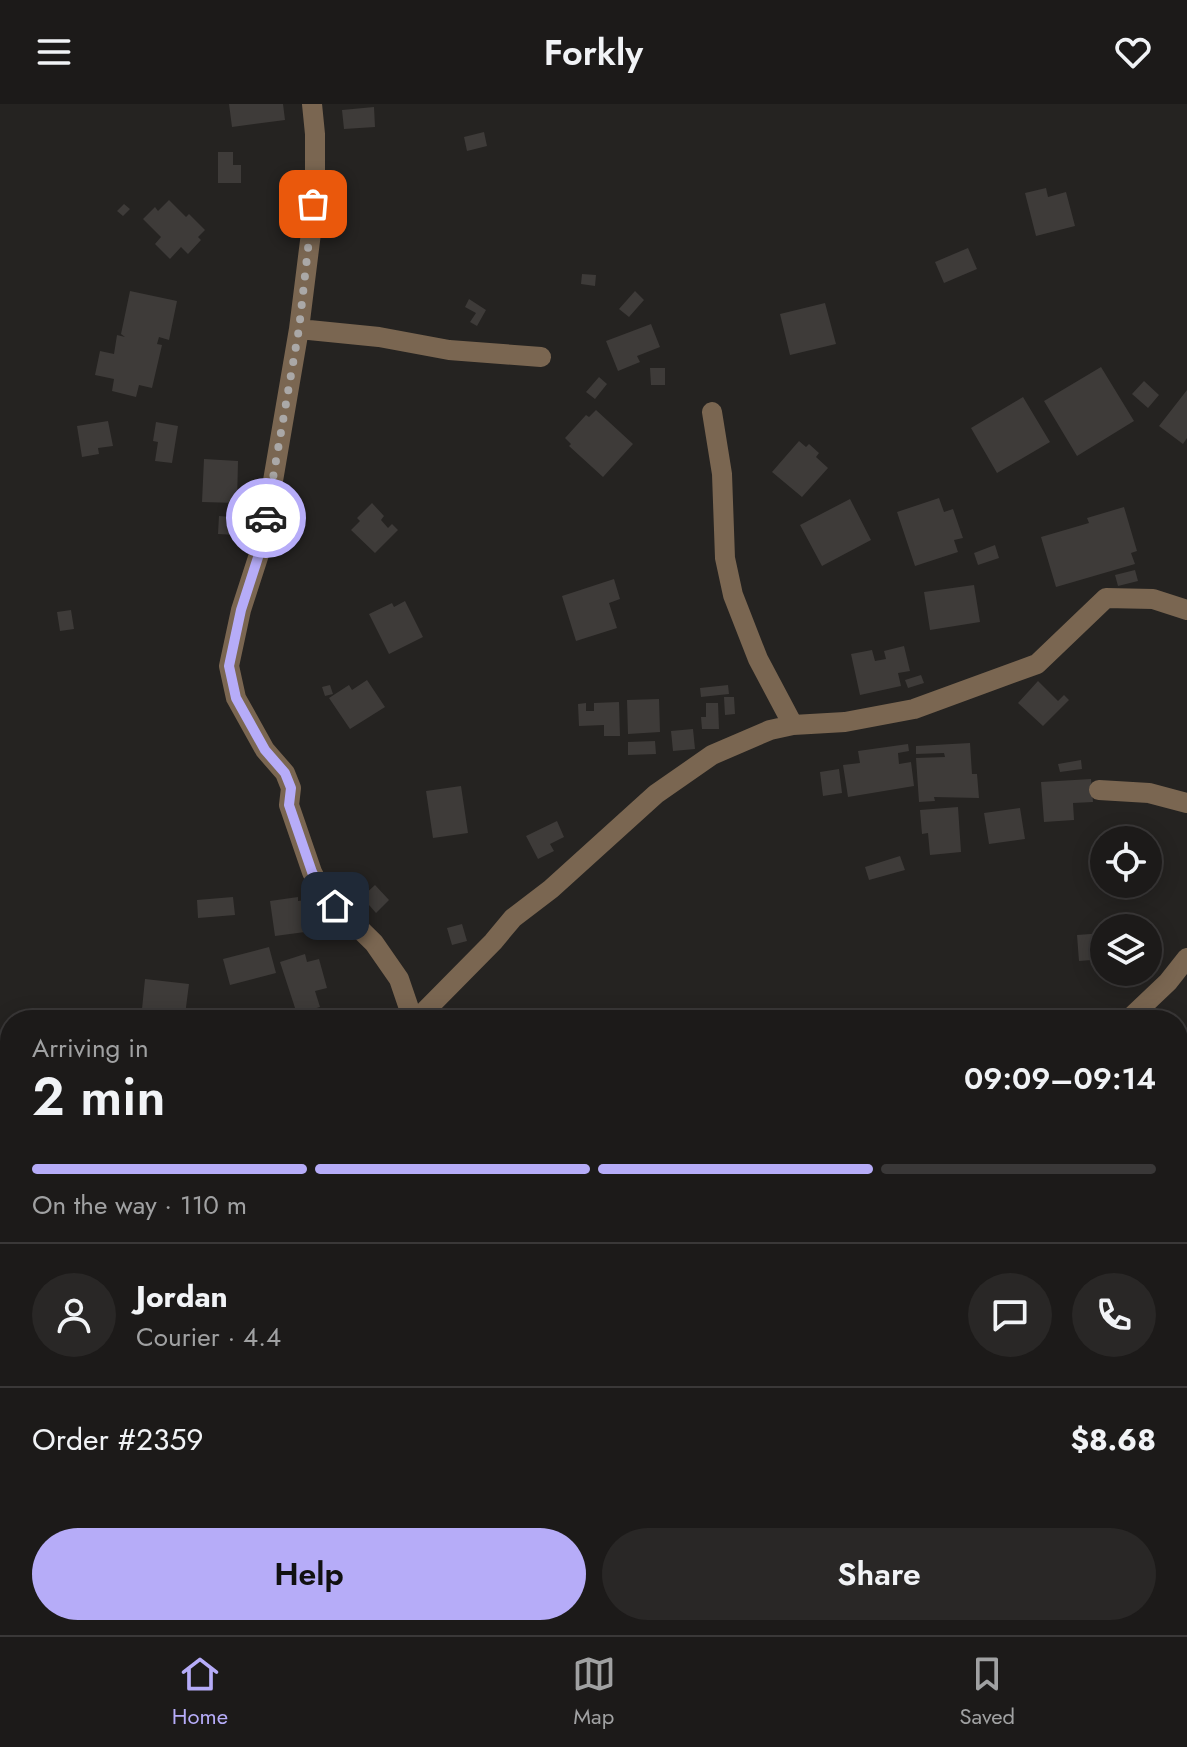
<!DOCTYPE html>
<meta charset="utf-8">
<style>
body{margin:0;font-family:Jost,sans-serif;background:#292726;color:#f1f3f6;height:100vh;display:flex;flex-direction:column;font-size:30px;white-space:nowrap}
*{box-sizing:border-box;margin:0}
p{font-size:26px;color:#a0a1a2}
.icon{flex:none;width:44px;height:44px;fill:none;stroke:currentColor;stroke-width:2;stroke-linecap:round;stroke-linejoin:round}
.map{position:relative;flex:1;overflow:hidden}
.details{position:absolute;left:0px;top:906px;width:1188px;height:626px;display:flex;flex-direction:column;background:#1c1a19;border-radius:32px 32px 0 0;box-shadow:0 4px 20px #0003,0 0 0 2px #3a3838}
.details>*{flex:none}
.buttons{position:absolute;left:1090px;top:722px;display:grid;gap:16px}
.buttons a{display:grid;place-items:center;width:72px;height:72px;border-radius:50%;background:#1c1a19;box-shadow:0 4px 20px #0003,0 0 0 2px #3a3838;font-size:40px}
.pin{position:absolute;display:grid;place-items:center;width:68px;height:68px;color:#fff;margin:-34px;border-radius:16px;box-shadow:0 4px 12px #0006}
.courier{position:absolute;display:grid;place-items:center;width:80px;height:80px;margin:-40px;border:6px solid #b6acf8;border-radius:50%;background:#fff;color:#222;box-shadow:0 2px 10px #0007}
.headline em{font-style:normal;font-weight:600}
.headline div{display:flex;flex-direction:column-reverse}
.headline{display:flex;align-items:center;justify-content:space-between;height:136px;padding:0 32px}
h1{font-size:52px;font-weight:600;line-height:60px}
.bar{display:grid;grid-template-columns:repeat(4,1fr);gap:12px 8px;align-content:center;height:96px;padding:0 32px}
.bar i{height:10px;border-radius:6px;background:#3a3838}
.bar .on{background:#b6acf8}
.bar p{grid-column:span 4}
.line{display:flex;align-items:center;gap:20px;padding:0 32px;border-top:2px solid #3a3838}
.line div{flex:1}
.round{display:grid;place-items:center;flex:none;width:84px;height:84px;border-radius:42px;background:#292726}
.action{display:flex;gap:16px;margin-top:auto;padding:16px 32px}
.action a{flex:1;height:92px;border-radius:48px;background:#b6acf8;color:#111;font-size:32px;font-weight:600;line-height:92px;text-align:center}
.action a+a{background:#292726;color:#f1f3f6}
header{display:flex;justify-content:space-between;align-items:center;height:104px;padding:0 32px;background:#1c1a19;font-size:36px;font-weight:600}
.tab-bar{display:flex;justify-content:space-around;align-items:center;height:112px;border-top:2px solid #3a3838;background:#1c1a19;font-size:22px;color:#a0a1a2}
.tab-bar a{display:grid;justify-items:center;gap:4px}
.tab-bar .on{color:#b6acf8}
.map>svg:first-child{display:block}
</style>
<header><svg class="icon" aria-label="menu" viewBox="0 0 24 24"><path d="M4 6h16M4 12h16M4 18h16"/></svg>Forkly<svg class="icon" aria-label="heart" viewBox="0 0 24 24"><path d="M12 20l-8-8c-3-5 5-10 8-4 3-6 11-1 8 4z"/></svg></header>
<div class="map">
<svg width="1187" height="1531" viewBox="0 0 1187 1531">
<rect width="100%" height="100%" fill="#252321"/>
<!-- building -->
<path fill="#3e3b39" d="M229 0H283L285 16 232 23Z
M374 3 375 23 344 25 342 6Z
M484 28 487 42 467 47 464 33Z
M218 48H233V61H241V79H218Z
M1046 84 1048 93 1066 88 1075 122 1036 132 1025 89Z
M169 96 186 113 189 110 205 126 198 133 201 136 188 150 181 143 170 155 155 140 161 133 143 115 155 103 158 107Z
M124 100 130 105 123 112 117 107Z
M968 144 977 165 944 179 935 158Z
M582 170 596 171 595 182 581 180Z
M130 187 177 197 169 236 159 233 157 240 162 241 152 284 139 281 136 293 112 287 114 275 95 271 100 247 114 250 117 231 125 233 121 230Z
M635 187 644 196 629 213 619 205Z
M469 195 486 206 477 222 470 218 476 209 465 203Z
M825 199 836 240 790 251 780 210Z
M651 220 660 243 637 252 640 258 618 267 606 237Z
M1101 263 1134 317 1077 352 1044 297Z
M650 264H665V281H651Z
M599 273 607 280 595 295 586 288Z
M1144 277 1159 291 1148 304 1132 290Z
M1187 286V334L1183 340 1159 322Z
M1023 293 1050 338 997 369 971 324Z
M596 306 633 340 603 373 569 342 571 340 565 334 586 311 589 313Z
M108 317 113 342 98 344 99 350 82 353 77 322Z
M156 318 178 322 172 359 155 357 158 338 153 337Z
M799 337 806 343 809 340 819 349 816 353 828 364 802 393 772 368Z
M204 355 238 357 237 399 202 398Z
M939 394 944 408 953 405 963 434 954 436 958 448 915 462 897 408Z
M850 395 871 436 822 462 800 421Z
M372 399 384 412 381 416 388 424 392 420 398 426 375 449 351 426 360 417 357 414Z
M1124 403 1137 447 1131 449 1135 460 1056 483 1041 433 1089 419 1087 414Z
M219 412 256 415 255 432 218 430Z
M995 441 999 454 978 461 974 449Z
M1135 466 1138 477 1118 482 1115 471Z
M614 475 620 495 609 499 617 524 576 537 562 492Z
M974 481 980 518 930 526 924 488Z
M405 497 423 533 389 550 369 510 392 499 394 503Z
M71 506 74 525 60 527 57 508Z
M904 542 910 567 898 569 901 582 860 591 851 550 872 546 875 557 886 555 884 547Z
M921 571 924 579 908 584 905 576Z
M367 576 385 603 350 625 329 594 349 581 352 586Z
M1038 577 1058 597 1064 591 1069 596 1043 622 1018 599Z
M330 581 333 590 325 592 322 583Z
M728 581 729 590 701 593 700 584Z
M724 593H734L735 610 725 611Z
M659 595 660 628 628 630 627 596Z
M619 598 620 632H604V621L579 622 578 600 586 599V607H594V599Z
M706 599H718L719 625H702L701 613H706Z
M693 625 695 645 673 647 671 627Z
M655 637 656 650 628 651V638Z
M970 639 972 670H977L979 694 934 693 935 697 919 698 916 654 945 653 944 649 916 650V642Z
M908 640 909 647 898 649 899 660 911 658 914 682 848 693 843 661 860 659 858 647Z
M1081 656 1082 665 1060 668 1058 660Z
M839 665 842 689 823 692 820 668Z
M1091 675 1093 698 1073 699 1074 716 1044 718 1041 678Z
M461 682 468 729 433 734 426 687Z
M958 703 961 748 930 751 928 729 922 730 920 706Z
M1020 704 1025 735 989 740 984 709Z
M557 717 564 733 550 740 554 747 538 755 526 732Z
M900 752 905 766 869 776 865 763Z
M375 781 389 796 376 809 362 793Z
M233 793 235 811 198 814 197 796Z
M298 793V797L315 795 320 826 275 832 270 797Z
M462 820 467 837 452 841 447 824Z
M1104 829V855L1079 857 1077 831Z
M269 843 276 869 230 881 223 855Z
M305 850 307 858 319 855 327 884 315 887 320 903 297 910 280 858Z
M145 875 189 880 185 911 142 905Z
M10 1350V1376L7 1378 0 1371V1360Z
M379 1522H424L421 1531H376Z"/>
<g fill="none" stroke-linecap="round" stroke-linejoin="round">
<!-- minor -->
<path stroke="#7a6651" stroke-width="20" d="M312 0 315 30V71L311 129 299 225 262 441 241 506 229 562 236 594 265 646 285 669 291 684 289 701 312 768 322 788 374 839 399 875 413 916
M299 225 379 233 449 246 541 253
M712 308 722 370 725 454 733 491 758 555 793 621
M1099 686 1149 689 1187 699
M416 916 493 838 513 814 551 785 656 690 712 651 770 626 793 621 845 618 914 605 1037 560 1106 494 1153 495 1187 506
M1128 916 1168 878 1187 854
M329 1531 331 1522"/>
</g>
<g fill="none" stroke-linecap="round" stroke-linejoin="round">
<!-- done -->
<path stroke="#aaa8a7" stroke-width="8" stroke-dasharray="0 14.4" d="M266 414 299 225 313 100"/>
<!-- route -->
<path stroke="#b6acf8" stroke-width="10" d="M266 414 262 441 241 506 229 562 236 594 265 646 285 669 291 684 289 701 312 768 322 788 335 802"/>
</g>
</svg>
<div class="buttons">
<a><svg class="icon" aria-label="locate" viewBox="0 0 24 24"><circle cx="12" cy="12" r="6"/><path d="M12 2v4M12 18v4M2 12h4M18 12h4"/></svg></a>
<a><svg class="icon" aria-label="layers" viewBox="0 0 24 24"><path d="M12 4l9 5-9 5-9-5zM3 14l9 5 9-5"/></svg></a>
</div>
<div class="pin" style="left:313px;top:100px;background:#ea580c"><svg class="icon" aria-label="bag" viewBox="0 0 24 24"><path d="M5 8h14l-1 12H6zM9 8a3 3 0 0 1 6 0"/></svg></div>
<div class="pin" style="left:335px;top:802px;background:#1f2937"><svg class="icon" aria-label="home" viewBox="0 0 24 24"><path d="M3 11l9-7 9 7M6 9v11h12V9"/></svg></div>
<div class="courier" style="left:266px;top:414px"><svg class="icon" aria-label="car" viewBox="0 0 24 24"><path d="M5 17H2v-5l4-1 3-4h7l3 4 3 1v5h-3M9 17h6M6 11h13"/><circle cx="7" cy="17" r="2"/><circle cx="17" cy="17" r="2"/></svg></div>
<section class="details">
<div class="headline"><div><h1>2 min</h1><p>Arriving in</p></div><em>09:09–09:14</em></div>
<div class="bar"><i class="on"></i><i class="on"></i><i class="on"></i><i></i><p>On the way · 110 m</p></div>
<div class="line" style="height:144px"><a class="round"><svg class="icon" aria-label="person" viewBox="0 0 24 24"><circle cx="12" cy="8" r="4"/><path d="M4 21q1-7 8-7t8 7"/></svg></a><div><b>Jordan</b><p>Courier · 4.4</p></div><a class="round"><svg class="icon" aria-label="chat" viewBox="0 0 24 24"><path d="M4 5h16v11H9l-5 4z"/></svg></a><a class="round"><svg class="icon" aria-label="phone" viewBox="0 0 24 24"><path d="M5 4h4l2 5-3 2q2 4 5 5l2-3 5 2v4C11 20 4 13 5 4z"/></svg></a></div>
<div class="line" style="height:104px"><div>Order #2359</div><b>$8.68</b></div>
<div class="action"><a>Help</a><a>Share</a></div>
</section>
</div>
<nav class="tab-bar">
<a class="on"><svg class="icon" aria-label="home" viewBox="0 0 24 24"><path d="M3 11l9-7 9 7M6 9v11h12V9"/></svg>Home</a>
<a><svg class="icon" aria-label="map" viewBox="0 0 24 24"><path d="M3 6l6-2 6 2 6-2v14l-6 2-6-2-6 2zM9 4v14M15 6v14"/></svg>Map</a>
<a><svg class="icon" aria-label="saved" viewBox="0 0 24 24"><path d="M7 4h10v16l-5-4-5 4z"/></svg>Saved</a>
</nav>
